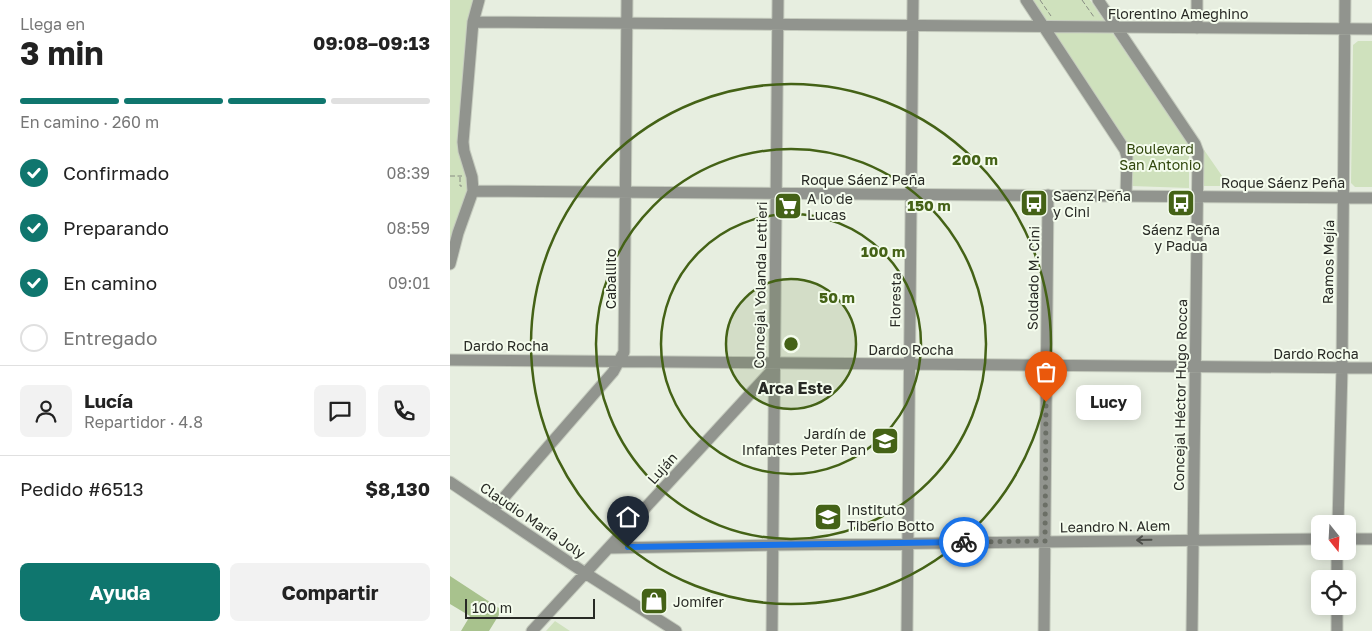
<!DOCTYPE html>
<html lang="es">
<meta charset="utf-8">
<style>
body{margin:0;font-family:"Golos Text",sans-serif;background:#f2f2f2;color:#222;height:100vh;display:flex;flex-direction:column;font-size:19px;white-space:nowrap}
*{box-sizing:border-box;margin:0}
p{font-size:16px;color:#767676}
.icon{flex:none;width:28px;height:28px;fill:none;stroke:currentColor;stroke-width:2;stroke-linecap:round;stroke-linejoin:round}
.map{position:relative;flex:1;overflow:hidden}
.sheet{display:flex;flex-direction:column;background:#fff;width:450px}
.sheet>*{flex:none}
.needle{width:32px;rotate:162deg}
.fabs{position:absolute;left:861px;top:515px;display:grid;gap:10px}
.fabs a{display:grid;place-items:center;width:45px;height:45px;border-radius:8px;background:#fff;box-shadow:0 2px 12px #0003;font-size:25px}
.scale{position:absolute;left:15px;bottom:12px;width:130px;box-sizing:border-box;padding-left:5px;border:2px solid #282a25;border-top:0;font-size:14px;line-height:18px;white-space:nowrap;color:#282a25;-webkit-text-stroke:4px #f4fced;paint-order:stroke}
.pin{position:absolute;display:grid;place-items:center;width:42px;height:42px;color:#fff;margin:-51px -21px;border-radius:50% 50% 50% 0;rotate:-45deg;box-shadow:0 0 5px #0007}
.pin .icon{rotate:45deg}
.courier{position:absolute;display:grid;place-items:center;width:50px;height:50px;margin:-25px;border:4px solid #1a73e8;border-radius:50%;background:#fff;color:#222;box-shadow:0 1px 6px #0007}
.bubble{position:absolute;height:35px;border-radius:8px;background:#fff;box-shadow:0 2px 12px #0003;font-size:16px;font-weight:700;line-height:35px;text-align:center}
.headline em{font-style:normal;font-weight:700}
.headline div{display:flex;flex-direction:column-reverse}
.headline{display:flex;align-items:center;justify-content:space-between;height:85px;padding:0 20px}
h1{font-size:32px;font-weight:700;line-height:38px}
.bar{display:grid;grid-template-columns:repeat(4,1fr);gap:8px 5px;align-content:center;height:60px;padding:0 20px}
.bar i{height:6px;border-radius:4px;background:#e0e0e0}
.bar .active{background:#0f766e}
.bar p{grid-column:span 4}
.line{display:flex;align-items:center;gap:12px;padding:0 20px;border-top:1px solid #e0e0e0}
.line div{flex:1}
.round{display:grid;place-items:center;flex:none;width:52px;height:52px;border-radius:8px;background:#f2f2f2}
ol{padding:0 20px;list-style:none}
li{display:flex;align-items:center;gap:15px;height:55px}
li p{margin-inline-start:auto}
li .icon{padding:5px;border-radius:50%;background:#0f766e;color:#fff;stroke-width:4}
li:last-child{color:#767676}
li i{width:28px;height:28px;border:2px solid #e0e0e0;border-radius:50%}
.action{display:flex;gap:10px;margin-top:auto;padding:10px 20px}
.action a{flex:1;height:58px;border-radius:8px;background:#0f766e;color:#fff;font-size:20px;font-weight:700;line-height:58px;text-align:center}
.action a+a{background:#f2f2f2;color:#222}
main{display:flex;flex:1;min-height:0}
.map>svg:first-child{display:block}
</style>
<main>
<section class="sheet">
<div class="headline"><div><h1>3 min</h1><p>Llega en</p></div><em>09:08–09:13</em></div>
<div class="bar"><i class="active"></i><i class="active"></i><i class="active"></i><i></i><p>En camino · 260 m</p></div>
<ol>
<li><svg class="icon" aria-label="check" viewBox="0 0 24 24"><path d="M5 12l5 5 9-10"/></svg>Confirmado<p>08:39</p></li>
<li><svg class="icon" aria-label="check" viewBox="0 0 24 24"><path d="M5 12l5 5 9-10"/></svg>Preparando<p>08:59</p></li>
<li><svg class="icon" aria-label="check" viewBox="0 0 24 24"><path d="M5 12l5 5 9-10"/></svg>En camino<p>09:01</p></li>
<li><i></i>Entregado</li>
</ol>
<div class="line" style="height:90px"><a class="round"><svg class="icon" aria-label="person" viewBox="0 0 24 24"><circle cx="12" cy="8" r="4"/><path d="M4 21q1-7 8-7t8 7"/></svg></a><div><b>Lucía</b><p>Repartidor · 4.8</p></div><a class="round"><svg class="icon" aria-label="chat" viewBox="0 0 24 24"><path d="M4 5h16v11H9l-5 4z"/></svg></a><a class="round"><svg class="icon" aria-label="phone" viewBox="0 0 24 24"><path d="M5 4h4l2 5-3 2q2 4 5 5l2-3 5 2v4C11 20 4 13 5 4z"/></svg></a></div>
<div class="line" style="height:65px"><div>Pedido #6513</div><b>$8,130</b></div>
<div class="action"><a>Ayuda</a><a>Compartir</a></div>
</section>
<div class="map">
<svg width="922" height="631" viewBox="0 0 922 631">
<rect width="100%" height="100%" fill="#e7eee0"/>
<!-- green -->
<path fill="#cfe1bd" d="M0 0H23L18 24 13 162 18 187 0 247Z
M579 0H640L739 146V188L681 186 680 153Z
M908 41H922V187H905L901 183 903 45Z
M752 147 779 186H751Z
M105 621 120 631H96Z"/>
<!-- building -->
<path fill="#a8c28d" d="M0 576 52 610 39 631H11L20 616 0 604Z"/>
<g fill="none" stroke-linecap="round" stroke-linejoin="round">
<!-- minor casing -->
<g stroke="#c5cbbe" stroke-width="13">
<path id="minor" d="M576 0 675 150 677 157 676 196
M648 0 745 144 748 152 742 631
M23 22 922 29
M747 28V0
M23 191 922 198
M0 264 8 233 23 191 22 177 14 151 13 142 23 22 29 0
M0 360 922 368
M0 482 135 573 226 631
M43 510 163 372 174 352 177 0
M888 524 892 368 895 0
M898 539H922
M159 548 322 545 870 539
M887 579V551
M82 631 324 368
M322 631 328 0
M457 631 463 0
M594 631 598 195
M887 631V606"/>
</g>
<!-- path -->
<path stroke="#888c83" stroke-width="1" stroke-dasharray="5 2.5" stroke-linecap="butt" d="M590 0 601 16
M632 0 644 17
M0 176H12
M10 177V186H12"/>
<!-- minor -->
<use href="#minor" stroke="#91948e" stroke-width="11"/>
</g>
<!-- one-way arrows -->
<defs><path id="oneway-shaft" d="M-6 0H5M1.5-3L5.5 0L1.5 3" fill="none" stroke-width="1.6" stroke-linecap="round" stroke-linejoin="round" transform="scale(1.25)"/></defs>
<use stroke="#4d4f4a" href="#oneway-shaft" transform="translate(694 540) rotate(179)"/>
<g fill="none" stroke-linecap="round" stroke-linejoin="round">
<!-- done -->
<path stroke="#6b6f66" stroke-width="5" stroke-dasharray="0 9" d="M514 542 595 541 596 402"/>
<!-- route -->
<path stroke="#1a73e8" stroke-width="6" d="M178 547 514 542"/>
</g>
<!-- distance rings -->
<circle cx="341" cy="344" r="65" fill="#446216" fill-opacity=".12"/>
<g fill="none" stroke="#446216" stroke-width="2.5">
<circle cx="341" cy="344" r="65"/>
<circle cx="341" cy="344" r="130"/>
<circle cx="341" cy="344" r="195"/>
<circle cx="341" cy="344" r="260"/>
</g>
<!-- icons -->
<defs>
<g id="bus-square" transform="scale(1.4375)"><rect x="-9" y="-9" width="18" height="18" rx="4" fill="#446216" stroke="#f4fced"/><path d="M-5-6H5V4H4V6H2V4H-2V6H-4V4H-5ZM-3.5-4V0h7V-4ZM-3.5 1.2v1.5H-2V1.2ZM2 1.2v1.5H3.5V1.2Z" fill="#fff"/></g>
<g id="supermarket-square" transform="scale(1.4375)"><rect x="-9" y="-9" width="18" height="18" rx="4" fill="#446216" stroke="#f4fced"/><path d="M-6-5.5h2.5l.6 2H6L4.5 2H-2.5L-4.4-4H-6ZM-1.5 3.2a1.3 1.3 0 1 0 .1 0ZM3 3.2a1.3 1.3 0 1 0 .1 0Z" fill="#fff"/></g>
<g id="school-square" transform="scale(1.4375)"><rect x="-9" y="-9" width="18" height="18" rx="4" fill="#446216" stroke="#f4fced"/><path d="M0-5L7-2L0 1L-7-2ZM-4 1L0 2.5L4 1V4Q0 6-4 4Z" fill="#fff"/></g>
<g id="shop-square" transform="scale(1.4375)"><rect x="-9" y="-9" width="18" height="18" rx="4" fill="#446216" stroke="#f4fced"/><path d="M-5-2.5h2.3a2.7 3.5 0 0 1 5.4 0H5L5.5 6h-11ZM-1.5-2.5h3a1.5 2.3 0 0 0-3 0Z" fill="#fff"/></g>
</defs>
<g fill-rule="evenodd">
<use href="#bus-square" x="584" y="203"/>
<use href="#bus-square" x="731" y="203"/>
<use href="#supermarket-square" x="338" y="206"/>
<use href="#school-square" x="435" y="441"/>
<use href="#school-square" x="378" y="517"/>
<use href="#shop-square" x="204" y="601"/>
</g>
<g text-anchor="middle" dominant-baseline="central" stroke-width="4" stroke-linejoin="round" paint-order="stroke">
<!-- street labels -->
<g font-size="14" fill="#282a25" stroke="#f4fced">
<text x="728" y="13">Florentino Ameghino</text>
<text x="413" y="179">Roque Sáenz Peña</text>
<text x="833" y="182">Roque Sáenz Peña</text>
<text transform="translate(878 262) rotate(-89)">Ramos Mejía</text>
<text transform="translate(583 278) rotate(-89)">Soldado M. Cini</text>
<text transform="translate(160 279) rotate(-90)">Caballito</text>
<text transform="translate(310 285) rotate(-89)">Concejal Yolanda Lettieri</text>
<text transform="translate(445 300) rotate(-89)">Floresta</text>
<text x="56" y="345">Dardo Rocha</text>
<text x="461" y="349">Dardo Rocha</text>
<text x="866" y="353">Dardo Rocha</text>
<text transform="translate(730 395) rotate(-89)">Concejal Héctor Hugo Rocca</text>
<text transform="translate(212 468) rotate(-48)">Luján</text>
<text transform="translate(83 520) rotate(34)">Claudio María Joly</text>
<text transform="translate(665 526) rotate(-1)">Leandro N. Alem</text>
</g>
<!-- park labels -->
<g font-size="14" fill="#30460c" stroke="#f4fced">
<text x="710" y="148">Boulevard<tspan x="710" dy="16">San Antonio</tspan></text>
</g>
<!-- poi labels -->
<g font-size="14" fill="#282a25" stroke="#f4fced" text-anchor="start">
<text x="603" y="195">Saenz Peña<tspan x="603" dy="16">y Cini</tspan></text>
<text x="357" y="198">A lo de<tspan x="357" dy="16">Lucas</tspan></text>
<text x="731" y="229" text-anchor="middle">Sáenz Peña<tspan x="731" dy="16">y Padua</tspan></text>
<text x="416" y="433" text-anchor="end">Jardín de<tspan x="416" dy="16">Infantes Peter Pan</tspan></text>
<text x="397" y="509">Instituto<tspan x="397" dy="16">Tiberio Botto</tspan></text>
<text x="223" y="601">Jomifer</text>
</g>
<!-- quarter labels -->
<g font-size="16" font-weight="bold" fill="#282a25" stroke="#f4fced">
<text x="345" y="388">Arca Este</text>
</g>
</g>
<circle cx="341" cy="344" r="8" fill="#446216" stroke="#f4fced" stroke-width="2.5"/>
<g font-size="15" text-anchor="middle" font-weight="bold" fill="#446216" stroke="#f4fced" stroke-width="4" stroke-linejoin="round" paint-order="stroke">
<text x="525" y="165">200 m</text>
<text x="479" y="211">150 m</text>
<text x="433" y="257">100 m</text>
<text x="387" y="303">50 m</text>
</g>
</svg>
<div class="fabs">
<a><svg class="needle" viewBox="-14 -14 28 28"><path d="M0-13l5 13h-10z" fill="#e53935"/><path d="M0 13l5-13h-10z" fill="#767676"/></svg></a>
<a><svg class="icon" aria-label="locate" viewBox="0 0 24 24"><circle cx="12" cy="12" r="6"/><path d="M12 2v4M12 18v4M2 12h4M18 12h4"/></svg></a>
</div>
<div class="scale">100 m</div>
<div class="pin" style="left:596px;top:402px;background:#ea580c"><svg class="icon" aria-label="bag" viewBox="0 0 24 24"><path d="M5 8h14l-1 12H6zM9 8a3 3 0 0 1 6 0"/></svg></div>
<div class="pin" style="left:178px;top:547px;background:#1f2937"><svg class="icon" aria-label="home" viewBox="0 0 24 24"><path d="M3 11l9-7 9 7M6 9v11h12V9"/></svg></div>
<div class="courier" style="left:514px;top:542px"><svg class="icon" aria-label="bike" viewBox="0 0 24 24"><circle cx="6" cy="16" r="4"/><circle cx="18" cy="16" r="4"/><path d="M6 16l4-8h5l3 8M10 8l3 8H6M13 5h3"/></svg></div>
<div class="bubble" style="left:626px;top:385px;width:65px">Lucy</div>
</div>
</main>
